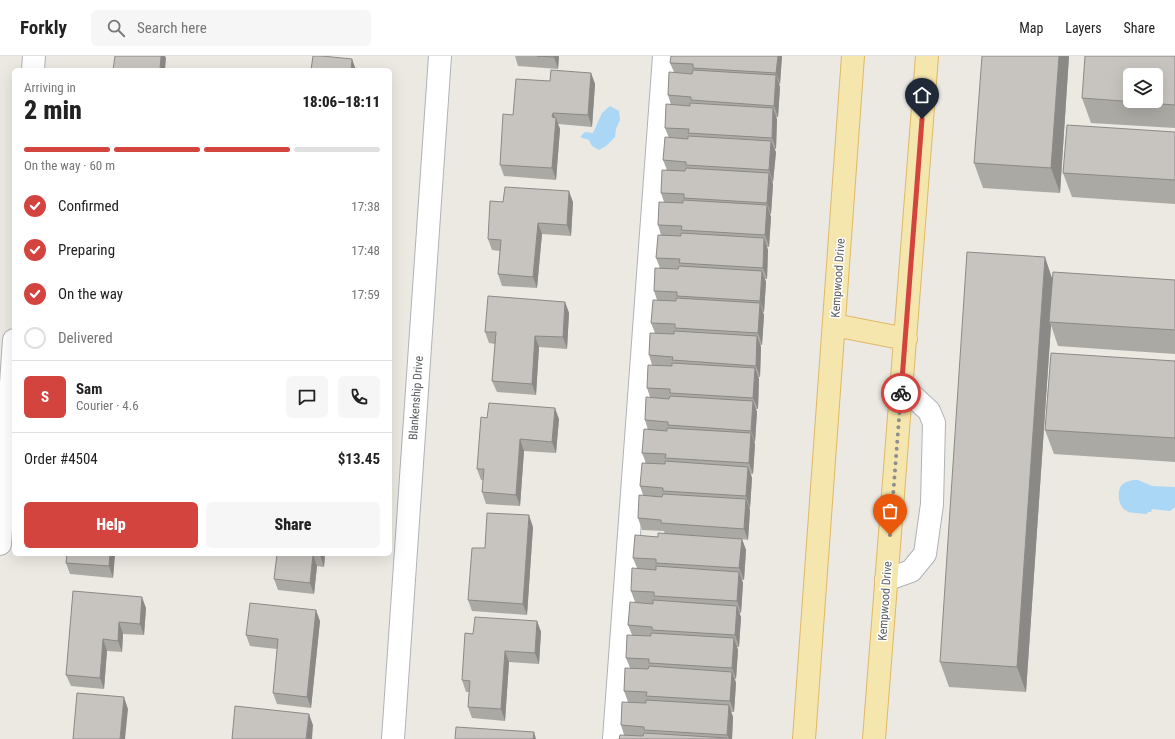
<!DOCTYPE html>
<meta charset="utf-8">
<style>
body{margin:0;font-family:"Roboto Condensed",sans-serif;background:#f6f6f6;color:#222;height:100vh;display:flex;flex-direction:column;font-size:15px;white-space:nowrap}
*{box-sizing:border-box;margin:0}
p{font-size:13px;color:#767676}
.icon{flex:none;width:22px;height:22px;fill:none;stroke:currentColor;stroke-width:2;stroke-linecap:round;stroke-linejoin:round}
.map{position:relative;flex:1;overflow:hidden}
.details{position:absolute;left:12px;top:12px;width:380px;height:488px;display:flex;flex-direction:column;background:#fff;border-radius:6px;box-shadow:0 4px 16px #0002}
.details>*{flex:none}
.fabs{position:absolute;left:1123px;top:12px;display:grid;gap:8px}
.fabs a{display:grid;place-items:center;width:40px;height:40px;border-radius:6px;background:#fff;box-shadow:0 4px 16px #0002;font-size:20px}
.pin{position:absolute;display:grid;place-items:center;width:34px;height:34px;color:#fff;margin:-41px -17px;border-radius:50% 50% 50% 0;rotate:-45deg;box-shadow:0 0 4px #0007}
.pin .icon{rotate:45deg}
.courier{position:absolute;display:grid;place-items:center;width:40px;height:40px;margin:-20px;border:3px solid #d4443f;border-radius:50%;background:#fff;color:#222;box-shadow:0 1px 5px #0007}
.overview em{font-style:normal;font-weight:800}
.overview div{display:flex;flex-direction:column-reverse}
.overview{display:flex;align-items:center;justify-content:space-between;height:68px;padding:0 12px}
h1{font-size:26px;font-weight:800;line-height:30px}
.bar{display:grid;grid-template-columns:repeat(4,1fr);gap:6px 4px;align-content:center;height:48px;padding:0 12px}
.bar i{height:5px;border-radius:3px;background:#e0e0e0}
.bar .on{background:#d4443f}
.bar p{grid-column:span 4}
.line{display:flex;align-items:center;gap:10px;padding:0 12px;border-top:1px solid #e0e0e0}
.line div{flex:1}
.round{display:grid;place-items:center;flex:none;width:42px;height:42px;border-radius:6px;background:#f6f6f6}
ol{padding:0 12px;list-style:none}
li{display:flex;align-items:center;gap:12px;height:44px}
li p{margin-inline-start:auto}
li .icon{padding:4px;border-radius:50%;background:#d4443f;color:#fff;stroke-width:4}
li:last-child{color:#767676}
li i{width:22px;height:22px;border:2px solid #e0e0e0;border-radius:50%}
.button{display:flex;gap:8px;margin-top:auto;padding:8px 12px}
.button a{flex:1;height:46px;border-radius:6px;background:#d4443f;color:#fff;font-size:16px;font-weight:800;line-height:46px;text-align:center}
.button a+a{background:#f6f6f6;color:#222}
header{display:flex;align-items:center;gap:24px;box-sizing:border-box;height:56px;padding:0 20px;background:#fff;border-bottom:1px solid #e0e0e0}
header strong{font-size:19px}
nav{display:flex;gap:22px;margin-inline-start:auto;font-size:14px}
.search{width:280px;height:36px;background:#f6f6f6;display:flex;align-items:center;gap:10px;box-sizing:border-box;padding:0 14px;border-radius:6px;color:#767676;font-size:15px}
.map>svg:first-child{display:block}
</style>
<header>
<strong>Forkly</strong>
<div class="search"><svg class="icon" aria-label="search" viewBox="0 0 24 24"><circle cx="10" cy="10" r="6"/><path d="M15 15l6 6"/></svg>Search here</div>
<nav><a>Map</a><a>Layers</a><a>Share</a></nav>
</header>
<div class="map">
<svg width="1175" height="683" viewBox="0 0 1175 683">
<rect width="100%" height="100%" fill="#ebe9e2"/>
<!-- water -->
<path fill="#a9d7f5" d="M610 50 619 55 620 64 616 73 615 81 606 90 599 94 592 90 589 84 580 81 585 76 593 77 602 57Z
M1133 424H1138L1152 430 1175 431V451L1170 455 1152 453 1151 456H1148L1147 458C1140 457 1131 458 1125 454 1118 449 1117 436 1121 430 1124 426 1129 425 1133 424Z"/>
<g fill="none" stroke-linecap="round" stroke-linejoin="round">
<!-- minor casing -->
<g stroke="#afb3b6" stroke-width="24">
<path id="minor" d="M33 14 34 0
M0 488 14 284
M886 524 911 515 925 498 932 448 934 367 929 355 902 330
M393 683 440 0
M614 683 664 0"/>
</g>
<!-- major casing -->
<g stroke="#e0b866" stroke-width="24">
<path id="major" d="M834 269 906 283
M804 683 853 0
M874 683 927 0"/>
</g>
<!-- minor -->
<use href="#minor" stroke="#fff" stroke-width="22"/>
<!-- major -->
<use href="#major" stroke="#f5e6ad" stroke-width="22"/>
</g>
<!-- wall -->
<path fill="#aba9a4" d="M515 0H559L558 13 518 10Z
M782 0 780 28H779L780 31 778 61H776L777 63 776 93H774L776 96 773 126H772L773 128 771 158H770L771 161 769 191H767L768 194 767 223H765L766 226 764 256H763L764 259 762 289H760L761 291 760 321H758L759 323 758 353H756L757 356 755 386H754L755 388 753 418H751L752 422 750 452H749L750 454 748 484 742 483 746 494 744 524H742L743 527 741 557H739L741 561 739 591H737L738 594 736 623H735L736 627 734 656H731L733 661 732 683H619L624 679 621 669 628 646 624 635 630 612 626 602 632 579 628 569 635 546 631 535 637 512 633 502 658 481 665 478 664 475 642 474 638 462 643 439 640 430 646 407 642 397 648 374 645 364 650 341 647 332 652 309 649 299 655 277 651 267 657 244 654 235 660 212 656 202 661 179 658 169 664 146 661 137 667 114 663 104 669 82 665 72 671 49 668 39 674 16 670 7Z
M1069 0 1060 137 983 132 974 107Z
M1175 0V72L1091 67 1082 42Z
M591 17 595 28 592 71 558 68 560 73 556 124 504 120 500 109 513 59 550 25Z
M1175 76V148L1072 141 1063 117Z
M503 146H573L571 180 542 178 537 232 502 230 498 218 500 195 492 194 488 183Z
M1052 222 1175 224V298L1058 290 1051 269 1026 636 949 631 940 606Z
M565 246 569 257 567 293 539 291 536 339 497 336 492 325 495 288 489 287 485 276Z
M1175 305V406L1054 398 1045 374Z
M487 362 559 363 556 397 524 395 520 450 486 448 482 436 483 424H481L477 413Z
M533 471 527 559 472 555 468 544 485 492Z
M67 498H115L113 522 70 518 66 507Z
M265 498H325L324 511 317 510 314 538 278 534 274 523 277 500 265 499Z
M73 535 146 552 144 579 123 578 122 596 107 595 104 633 71 630 66 619Z
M320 565 311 652 277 648 273 637 277 593 250 590 246 579Z
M537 565 541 576 539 608 509 606 505 665 472 662 468 651 469 636H466L462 624Z"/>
<!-- shaded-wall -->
<path fill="#8b8986" d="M161 0H165L166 2 165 14H160Z
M554 0H559L558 13 554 1Z
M778 0H782L780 28 776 17Z
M1059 0H1069L1060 137 1051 112Z
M352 3 356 14H351Z
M591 17 595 28 592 71 588 59Z
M776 19 780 31 778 61 774 50Z
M773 52 777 63 776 93 772 82Z
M553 57 556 64V62L560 73 556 124 552 112Z
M771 85 776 96 773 126 769 114Z
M769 117 773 128 771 158 767 147Z
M569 135 573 146 571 180 567 169Z
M767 149 771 161 769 191 765 179Z
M538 167 542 178 537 232 533 221Z
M764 182 768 194 767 223 763 212Z
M1045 201 1053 225 1049 266 1051 269 1026 636 1017 611Z
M762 215 766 226 764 256 760 245Z
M565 246 569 257 567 293 563 281Z
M760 247 764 259 762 289 758 277Z
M535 280 539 291 536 339 532 328Z
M757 280 761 291 760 321 756 310Z
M755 312 759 323 758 353 753 342Z
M753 345 757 356 755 386 751 375Z
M555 352 559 363 556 397 552 386Z
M751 377 755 388 753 418 749 407Z
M520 383 524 395 520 450 516 439Z
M748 411 752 422 750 452 746 440Z
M746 443 750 454 748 484 744 473Z
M529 459 533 471 527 559 523 548Z
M742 483 746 494 744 524 739 512Z
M110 498H115L113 522 109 510Z
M320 498H325L324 511 320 499Z
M313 499 317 510 314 538 310 527Z
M739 516 743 527 741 557 737 545Z
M142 541 146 552 144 579 140 568Z
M737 550 741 561 739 591 735 579Z
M316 554 320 565 311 652 307 641Z
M537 565 541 576 539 608 535 597Z
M119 566 123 578 122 596 118 585Z
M734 582 738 594 736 623 732 612Z
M103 583 107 595 104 633 100 622Z
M505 595 509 606 505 665 501 653Z
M732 616 736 627 734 656 730 645Z
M124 641 128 653 125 683H120Z
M729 649 733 661 732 683H729L727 679Z
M309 658 313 669 312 683H306Z
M534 676 536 683H533Z"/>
<!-- building -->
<path fill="#c7c4bf" stroke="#8b8986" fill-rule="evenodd" d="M115 0H161L160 14H113Z
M313 0H322L352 3 351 14H311Z
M537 0H554V1Z
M671 0H778L776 17 693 12V8L670 7Z
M982 0H1059L1051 112 974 107Z
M1085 0H1175V49L1082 42ZM1130 19H1156V45H1130Z
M551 14 591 17 588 59 553 57 552 61 556 62 552 112 500 109 503 58 513 59 516 23 550 25Z
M693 14 776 19 774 50 691 44V41L668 39 669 16 692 18Z
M690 47 773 52 772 82 688 77 689 73 665 72 666 48 690 50Z
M1067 69 1175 76V124L1063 117Z
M688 80 771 85 769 114 686 109V106L663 104 665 81 688 83Z
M686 112 769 117 767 147 684 142V138L661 137 662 114 685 115Z
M505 131 569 135 567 169 538 167 533 221 498 218 501 184 488 183 490 145 503 146Z
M683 144 767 149 765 179 681 174 682 170 658 169 659 146 683 147Z
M681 177 764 182 763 212 679 207 680 203 656 202 658 179 681 180Z
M967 196 1045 201 1017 611 940 606Z
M679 210 762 215 760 245 677 240V236L654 235 655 212 678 213Z
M1053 216 1175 224V274L1049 266Z
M488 240 565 246 563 281 535 280 532 328 492 325 496 276H485Z
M676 242 760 247 758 277 675 272V268L651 267 653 244 676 245Z
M674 275 757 280 756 310 672 304 673 301 649 299 650 277 674 278Z
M1051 297 1175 305V382L1045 374Z
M672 307 755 312 753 342 670 337V333L647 332 648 309 672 310Z
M670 340 753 345 751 375 668 369V366L645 364 646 341 669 343Z
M489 347 555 352 552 386 520 383 516 439 482 436 484 413H477L481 361 487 362Z
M667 372 751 377 749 407 665 402 666 398 642 397 644 373 667 375Z
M665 405 748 411 746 440 663 435V432L640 430 642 407 665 408Z
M663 438 746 443 744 473 661 467V464L638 462 639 439 662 441Z
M487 457 529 459 523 548 468 544 472 492H485Z
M658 477 742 483 739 512 656 507V503L633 502 635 479 658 481Z
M67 498H110L109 510 66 507Z
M277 498H320V499H313L310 527 274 523Z
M656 510 739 516 737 545 654 540V536L631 535 632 512 656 514Z
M73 535 142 541 140 568 119 566 118 585 103 583 100 622 66 619Z
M653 544 737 550 735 579 652 574V571L628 569 630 546 653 548Z
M250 547 316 554 307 641 273 637 278 583 246 579Z
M475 561 537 565 535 597 505 595 501 653 468 651 470 625 462 624 465 577 473 578Z
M651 577 734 582 732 612 649 607V603L626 602 627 579 651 580Z
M649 610 732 616 730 645 646 640 647 636 624 635 625 612 648 613Z
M77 637 124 641 120 683H73Z
M646 644 729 649 727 679 644 674V671L621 669 622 646 646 647Z
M235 650 309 658 306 683H232Z
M456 671 534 676 533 683H455Z
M644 677 727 682V683H619L620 679 643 680Z"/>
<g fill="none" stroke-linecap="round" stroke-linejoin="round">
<!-- done -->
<path stroke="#8d8f8e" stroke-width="4" stroke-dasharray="0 7.2" d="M890 479 901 337"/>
<!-- route -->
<path stroke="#d4443f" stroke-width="5" d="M901 337 922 63"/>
</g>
<g text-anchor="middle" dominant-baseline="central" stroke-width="3" stroke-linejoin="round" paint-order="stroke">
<!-- street labels -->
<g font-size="12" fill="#5a5e61" stroke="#fff">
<text transform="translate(838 222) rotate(-86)">Kempwood Drive</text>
<text transform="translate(416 342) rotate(-86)">Blankenship Drive</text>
<text transform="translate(885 545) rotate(-86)">Kempwood Drive</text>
</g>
</g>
</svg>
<div class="fabs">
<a><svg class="icon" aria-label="layers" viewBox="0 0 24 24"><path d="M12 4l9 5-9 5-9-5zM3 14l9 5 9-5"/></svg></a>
</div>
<div class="pin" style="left:890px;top:479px;background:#ea580c"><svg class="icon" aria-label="bag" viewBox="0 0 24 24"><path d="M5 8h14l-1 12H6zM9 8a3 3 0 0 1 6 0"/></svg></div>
<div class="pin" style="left:922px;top:63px;background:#1f2937"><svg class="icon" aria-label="home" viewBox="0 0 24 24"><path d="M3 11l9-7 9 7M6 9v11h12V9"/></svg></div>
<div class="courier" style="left:901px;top:337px"><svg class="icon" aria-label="bike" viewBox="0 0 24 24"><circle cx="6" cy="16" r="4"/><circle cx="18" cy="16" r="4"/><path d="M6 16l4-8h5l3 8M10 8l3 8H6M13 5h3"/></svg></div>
<section class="details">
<div class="overview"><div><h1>2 min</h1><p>Arriving in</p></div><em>18:06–18:11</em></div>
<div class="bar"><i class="on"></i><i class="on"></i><i class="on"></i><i></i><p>On the way · 60 m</p></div>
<ol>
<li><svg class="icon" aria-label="check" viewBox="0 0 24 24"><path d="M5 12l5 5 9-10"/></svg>Confirmed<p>17:38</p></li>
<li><svg class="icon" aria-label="check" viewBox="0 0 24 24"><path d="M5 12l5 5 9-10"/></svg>Preparing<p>17:48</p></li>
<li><svg class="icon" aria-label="check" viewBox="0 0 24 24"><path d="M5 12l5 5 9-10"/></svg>On the way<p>17:59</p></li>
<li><i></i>Delivered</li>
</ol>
<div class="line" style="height:72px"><b class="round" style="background:#d4443f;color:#fff">S</b><div><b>Sam</b><p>Courier · 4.6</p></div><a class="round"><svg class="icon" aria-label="chat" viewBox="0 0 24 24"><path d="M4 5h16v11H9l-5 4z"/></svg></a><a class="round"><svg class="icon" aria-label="phone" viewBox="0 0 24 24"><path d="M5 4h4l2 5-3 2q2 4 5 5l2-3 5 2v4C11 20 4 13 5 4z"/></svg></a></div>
<div class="line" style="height:52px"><div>Order #4504</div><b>$13.45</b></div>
<div class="button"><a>Help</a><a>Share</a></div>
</section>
</div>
